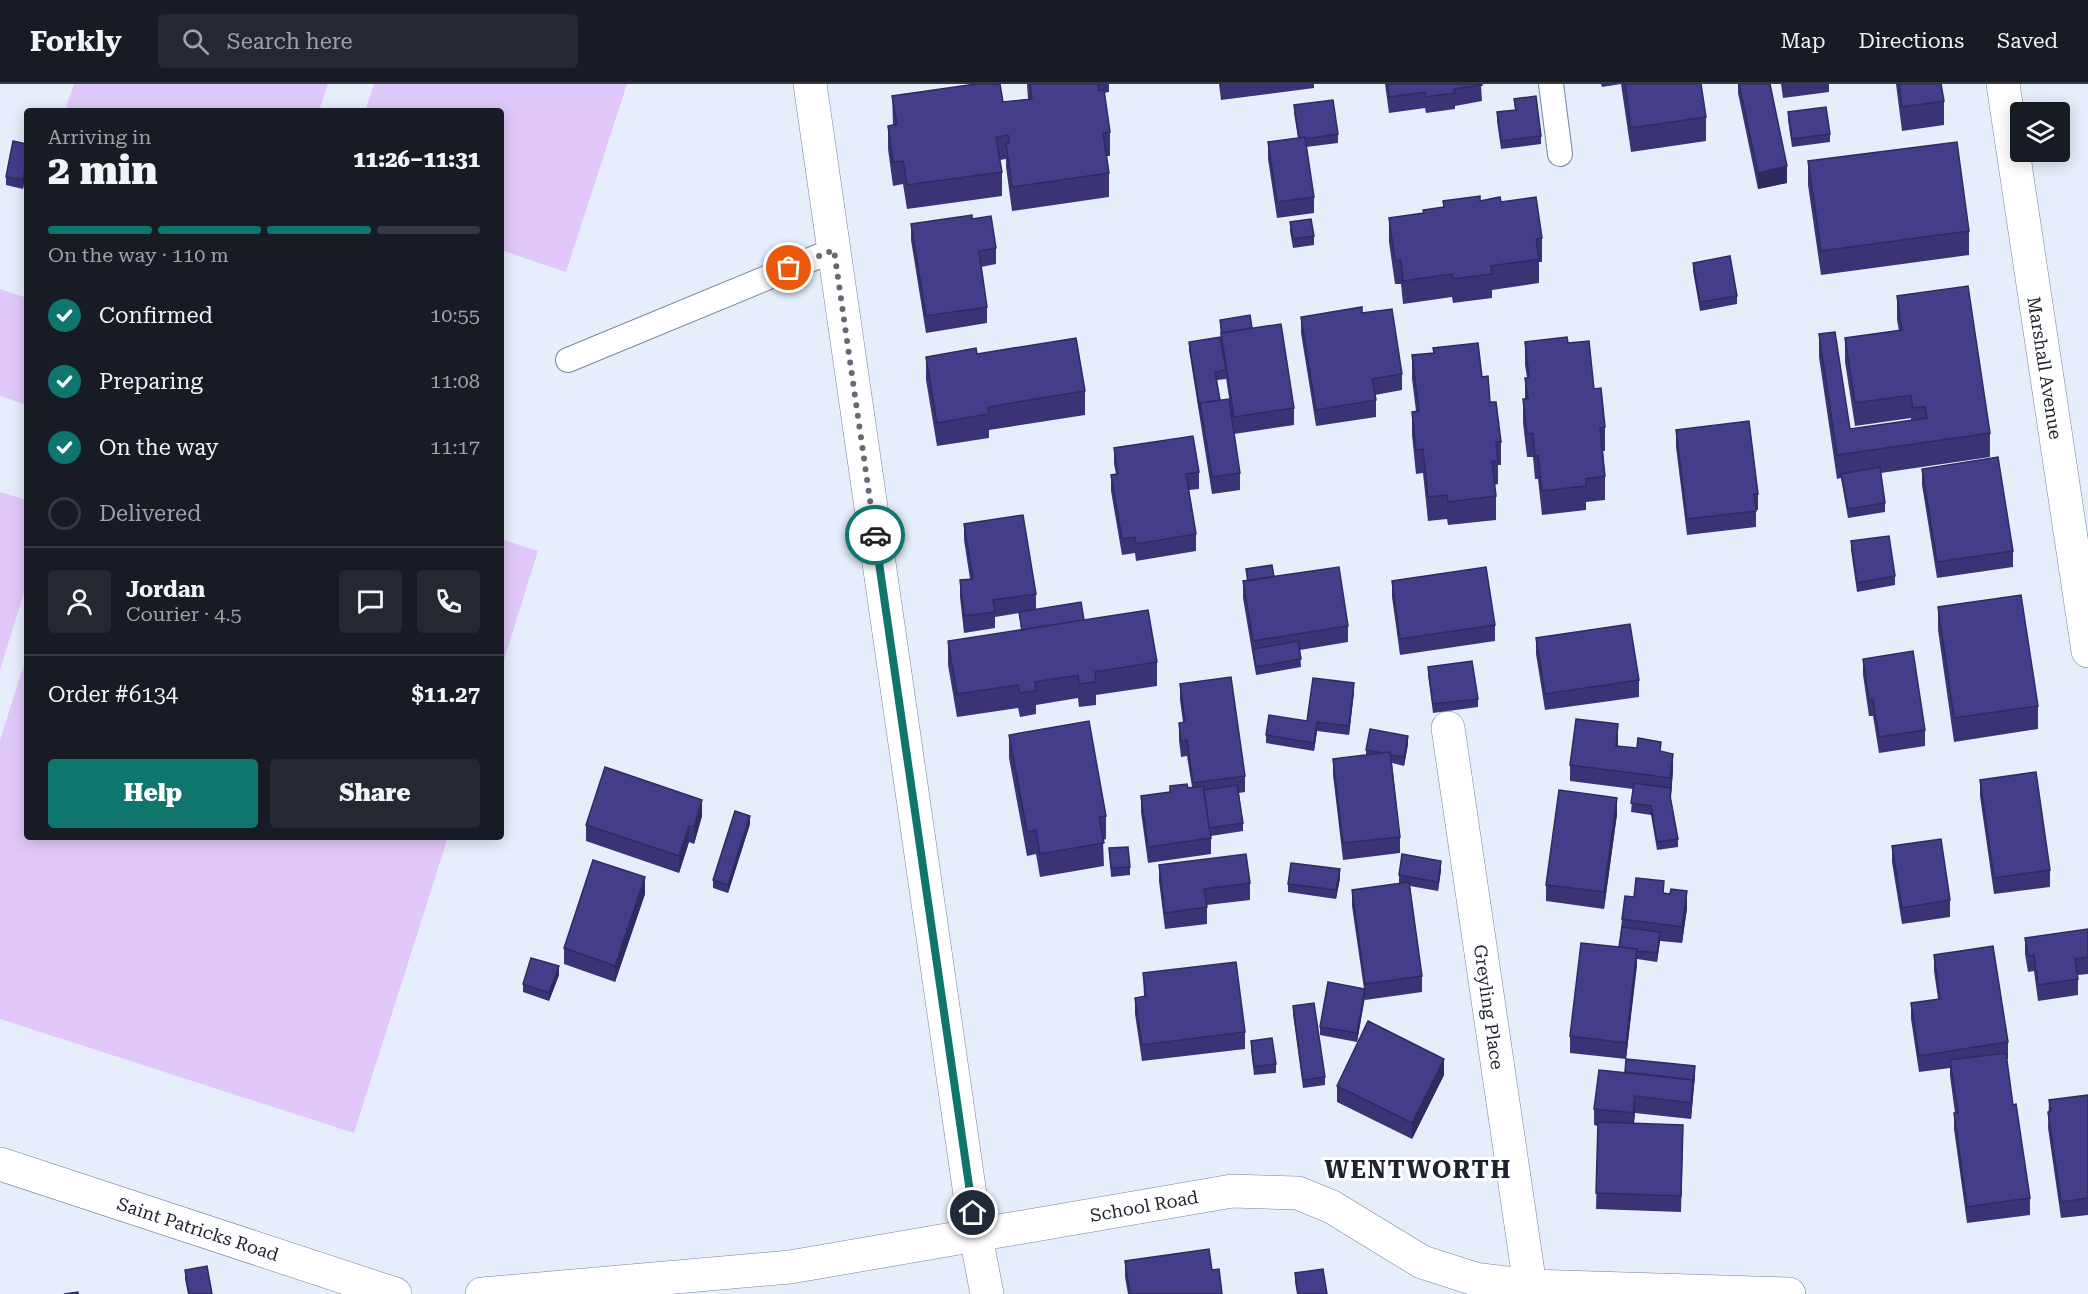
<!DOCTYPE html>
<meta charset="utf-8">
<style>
body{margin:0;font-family:"Roboto Serif",serif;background:#242831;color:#f1f3f6;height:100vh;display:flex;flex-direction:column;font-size:22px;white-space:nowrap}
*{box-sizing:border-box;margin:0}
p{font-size:20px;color:#9ea1a6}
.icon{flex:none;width:33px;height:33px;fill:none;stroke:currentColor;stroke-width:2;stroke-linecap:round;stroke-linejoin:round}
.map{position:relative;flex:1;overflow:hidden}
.panel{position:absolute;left:24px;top:24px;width:480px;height:732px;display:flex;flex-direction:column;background:#171b24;border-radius:6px;box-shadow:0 3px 15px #0003}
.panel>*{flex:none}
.controls{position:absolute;left:2010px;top:18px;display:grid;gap:12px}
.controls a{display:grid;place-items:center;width:60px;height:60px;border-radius:6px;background:#171b24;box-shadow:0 3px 15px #0003;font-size:30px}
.pin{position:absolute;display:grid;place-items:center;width:51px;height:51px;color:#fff;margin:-26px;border:3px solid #fff;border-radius:50%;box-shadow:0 2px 6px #0007}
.courier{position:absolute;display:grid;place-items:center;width:60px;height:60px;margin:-30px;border:4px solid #0f766e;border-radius:50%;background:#fff;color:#222;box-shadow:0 2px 8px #0007}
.headline em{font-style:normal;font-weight:800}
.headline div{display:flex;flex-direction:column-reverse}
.headline{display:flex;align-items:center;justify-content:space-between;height:102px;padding:0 24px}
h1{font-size:39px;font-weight:800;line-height:45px}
.bar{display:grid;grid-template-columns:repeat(4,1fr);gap:9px 6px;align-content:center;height:72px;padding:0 24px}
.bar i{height:8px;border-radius:4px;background:#363941}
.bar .selected{background:#0f766e}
.bar p{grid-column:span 4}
.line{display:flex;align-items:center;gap:15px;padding:0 24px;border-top:2px solid #363941}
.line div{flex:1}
.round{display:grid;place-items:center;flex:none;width:63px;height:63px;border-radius:6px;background:#242831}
ol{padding:0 24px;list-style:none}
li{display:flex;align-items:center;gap:18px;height:66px}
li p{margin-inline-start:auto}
li .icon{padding:6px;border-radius:50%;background:#0f766e;color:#fff;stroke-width:4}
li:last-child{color:#9ea1a6}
li i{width:33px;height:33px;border:3px solid #363941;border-radius:50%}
.action{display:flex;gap:12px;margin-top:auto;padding:12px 24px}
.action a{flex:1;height:69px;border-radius:6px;background:#0f766e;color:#fff;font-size:24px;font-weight:800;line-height:69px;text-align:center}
.action a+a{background:#242831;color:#f1f3f6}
header{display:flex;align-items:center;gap:36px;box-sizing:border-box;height:84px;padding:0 30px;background:#171b24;border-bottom:2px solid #363941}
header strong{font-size:28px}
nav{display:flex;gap:33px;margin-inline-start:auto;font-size:21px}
.search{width:420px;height:54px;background:#242831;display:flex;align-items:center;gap:15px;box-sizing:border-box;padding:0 21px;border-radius:6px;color:#9ea1a6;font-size:22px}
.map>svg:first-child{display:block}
</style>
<header>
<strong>Forkly</strong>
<div class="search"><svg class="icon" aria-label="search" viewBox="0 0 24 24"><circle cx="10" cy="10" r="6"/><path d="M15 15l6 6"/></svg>Search here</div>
<nav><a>Map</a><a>Directions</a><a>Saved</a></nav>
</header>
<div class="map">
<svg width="2088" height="1210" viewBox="0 0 2088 1210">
<rect width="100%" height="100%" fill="#e6eefb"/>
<!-- green -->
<path fill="#e1c8fa" d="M74 0H328L319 27H77L66 23Z
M374 0H627L566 188 501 166V27H365Z
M0 205 27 214V321L0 312Z
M0 408 27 416V499L0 586Z
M501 455 538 467 501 585Z
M27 571V753H448L354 1049 0 935V656Z"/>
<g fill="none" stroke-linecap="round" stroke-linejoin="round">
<!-- lane casing -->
<g stroke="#7285a1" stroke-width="26">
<path id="lane" d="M1551 0 1560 70
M568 276 834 166"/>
</g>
<!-- street casing -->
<g stroke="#7285a1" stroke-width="34">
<path id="street" d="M810 0 976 1152 987 1210
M2003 0 2088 567
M1448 644 1530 1202
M0 1080 395 1210
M482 1210 790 1183 1232 1107 1298 1109 1332 1123 1422 1178 1475 1195 1530 1202 1789 1210"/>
</g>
<!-- lane -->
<use href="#lane" stroke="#fff" stroke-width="24"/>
<!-- street -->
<use href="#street" stroke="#fff" stroke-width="33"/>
</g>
<!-- wall -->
<path fill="#3a3477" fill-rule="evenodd" d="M1027 0H1109V8L1104 9 1110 48V72H1107L1109 89V113L1012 127 1006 83V75L1000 76 1002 88V112L907 125 903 100 893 102 888 65V42L893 41 892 12 1003 18 1028 15Z
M1219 0H1314V4L1221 16Z
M1385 0H1481L1482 17 1455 22V25L1426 29 1425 24 1389 29Z
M1601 0H1701L1706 33V57L1631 68 1621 0 1602 3Z
M1738 0H1770L1787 99 1758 105 1738 9Z
M1781 0H1829V8L1783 14Z
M1896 0H1941L1944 17V41L1902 47Z
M1514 15 1541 52V60L1501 65 1497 37V28L1515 27Z
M1294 21 1338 50V59L1306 63 1314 113V129L1277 134 1268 75V58L1298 54 1294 29Z
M1788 28 1830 50V58L1792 63 1788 36Z
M27 60 23 105 6 101V93Z
M1808 77 1969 147V171L1821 191 1808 101Z
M1443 117H1480L1501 118 1542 154V178H1539V199L1492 206V214L1453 219 1452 213 1403 220 1401 200H1395L1389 158V134L1423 129V126L1443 123Z
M972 135 996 164V180L981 183 987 223V239L926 249 911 156V140Z
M1290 138 1314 152V161L1293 164 1290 147Z
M1693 179 1737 212V220L1700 227 1693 187Z
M1897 212 1990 349V373L1881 389 1885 419V428L1848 434 1841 394 1837 395 1819 273V250L1850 345 1911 337V334L1855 342 1845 278V254L1899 247 1897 236Z
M1362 229 1402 290V306L1375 311 1376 316V333L1316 342 1301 249V233Z
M1220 236 1252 244 1294 324V341L1234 350 1240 389V406L1212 410 1189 266V258L1221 260ZM1226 294 1230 320 1220 316 1217 296 1226 295Z
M1525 258 1568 259 1594 305 1605 343V367H1603L1605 392V416L1586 418V426L1542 431 1538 395H1535L1533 373H1527L1523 339V315H1525V294H1527L1525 281Z
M1433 264 1482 293 1490 318 1501 358V381H1498V400L1494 401 1496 412V436L1448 441 1447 435 1428 437 1423 389 1416 390 1412 351V328L1416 327 1412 295V271L1433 269Z
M977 270 1085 307V331L989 346V354L937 362 926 296V273Z
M1676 346 1758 410V426H1756V443L1687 451 1676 363Z
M1114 364 1199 388V405L1189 406 1196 450V467L1136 477 1135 469 1122 471 1111 407V391L1116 390 1114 380Z
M1922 385 2013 467V483L1937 494 1922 401Z
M964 440 1036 510V525L1084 536 1157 578V602L1096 611V621L1079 623 1078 614 1036 621V630L1020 633 1018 624 957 633 948 581V557L1021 546 1019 529 995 533V544L964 549 960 513V496L970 495 964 456Z
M1851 457 1895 492V501L1857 508 1851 466Z
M1246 485 1274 493 1348 542V558L1300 566 1301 583 1256 591 1243 514V497H1247Z
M1392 497 1495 541V557L1400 571 1392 513Z
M1938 523 2038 622V645L1954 658 1938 546Z
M1536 554 1639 596V613L1545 626 1536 570Z
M1863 575 1925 646V662L1879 669 1873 632H1869L1863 591Z
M1428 583 1478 615V623L1433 629 1428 591Z
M1180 600 1245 692V708L1239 709 1243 739V747L1211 752V770L1148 779 1141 728V712L1170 708V702L1192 703 1187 672 1181 673 1179 656V639L1183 638 1180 616Z
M1354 608 1349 651 1317 647 1314 667 1266 659V651L1307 637Z
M1009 651 1106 732V755L1103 756 1104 782 1040 793 1036 770 1027 772 1009 674Z
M1618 657V662L1661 668 1673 686 1671 715 1678 755V763L1657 766 1651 731 1631 728 1633 705 1570 697V681Z
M1408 660 1404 682 1392 679 1400 753V769L1343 776 1333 691V675L1366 671V666Z
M1980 696 2050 786V803L1994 810 1980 712Z
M1617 730 1604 825 1546 817V801Z
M702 732 694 760 689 758 679 789 586 757V741Z
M750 740 728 809 713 804V796Z
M1892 762 1950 816V833L1902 840 1892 778Z
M1109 764 1130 783V791L1111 793Z
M1159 781 1250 799V816L1207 821V840L1165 845 1159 797Z
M1441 786 1438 807 1410 802 1422 892V908L1365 916V912L1357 958 1320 951V943L1364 905 1352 822V806L1399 799V791Z
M1340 794 1336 815 1288 808V800Z
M645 810 615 898 564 880V864Z
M1634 813 1687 824 1682 859 1660 857 1657 878 1637 875 1626 975 1695 991 1691 1035 1635 1029 1634 1039 1683 1057 1681 1128 1596 1125 1598 1042 1594 1041V1025L1625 988 1626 975 1570 969V952L1619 863 1622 835Z
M2088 845V890L2078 891V911L2038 917 2034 887 2028 888 2025 870V854Z
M1934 871 2008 958V975H2006L2013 1021 2030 1114V1131L1967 1139 1954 1045V1029H1955L1950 992V984L1919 988 1911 935V919L1938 915 1934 887Z
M1143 889 1245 948V965L1142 977 1135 930V914L1144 912Z
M559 891 549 917 523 908V900Z
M1293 922 1325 993V1001L1303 1004 1293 930Z
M1251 957 1276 980V989L1254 991 1251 965Z
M1444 991 1412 1055 1337 1018V1002Z
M2088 1011V1131L2061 1134 2048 1044 2049 1016Z
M1125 1177 1212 1186 1222 1210H1128L1125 1193Z
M185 1186 212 1210H188L185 1195Z
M1295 1189 1327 1210H1297L1295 1198Z"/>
<!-- shaded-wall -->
<path fill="#2f2b61" d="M27 77V85L23 105V96Z
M1787 82V99L1758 105V89Z
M1354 599V608L1349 651V642Z
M1317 638V647L1314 667V659Z
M1618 640V657L1616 678V662Z
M1408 652V660L1404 682V673Z
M1673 670V686L1670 720V694Z
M1617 714V730L1604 825V808Z
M702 716V732L694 760V743Z
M750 732V740L728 809V801Z
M689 742V758L679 789V772Z
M1441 777V786L1438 807V798Z
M1340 785V794L1336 815V806Z
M645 793V810L615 898V882Z
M1687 807V824L1682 859V843Z
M1660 848V857L1657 878V869Z
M1637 865V882L1626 975V959Z
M559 882V891L549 917V909Z
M1365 905V913L1357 958V949Z
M1444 975V991L1412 1055V1039Z
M1695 982V991L1691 1035V1019Z
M1635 1012V1029L1633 1046V1029Z"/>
<!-- building -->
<path fill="#433d8a" stroke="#2f2b61" stroke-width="1.5" d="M976 0H1000L1003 18 1032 15 1030 0H1098L1099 7 1104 6 1110 48 1103 49 1109 89 1012 103 1006 59H1009L1008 51 996 53 1002 88 907 101 903 77 893 78 888 42 897 40 892 12Z
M1388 0H1481L1482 1 1454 5 1455 9 1426 13 1425 8 1389 13Z
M1625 0H1701L1706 33 1631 44Z
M1739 0H1770L1787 82 1758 89Z
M1899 0H1941L1944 17 1902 23Z
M1536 12 1541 52 1501 57 1497 28 1516 26 1514 15Z
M1333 16 1338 50 1305 55V53L1299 54 1294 21Z
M1826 23 1830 50 1792 55 1788 28Z
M1305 53 1314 113 1277 118 1268 58Z
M13 57 27 60V77L23 96 6 93Z
M1957 58 1969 147 1821 167 1808 77Z
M1480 112V117L1500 113 1501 118 1536 113 1542 154 1536 155 1539 175 1491 182 1492 190 1453 195 1452 190 1403 197 1401 176 1395 177 1389 134 1424 129 1423 126 1444 123 1443 117Z
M972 131V135L991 132 996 164 979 167 987 223 926 232 911 140Z
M1311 135 1314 152 1293 155 1290 138Z
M1730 172 1737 212 1700 218 1693 179Z
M1968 202 1990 349 1837 371 1819 250 1835 248 1850 345 1927 334 1925 323 1913 324 1911 311 1855 319 1845 254 1902 246 1897 212Z
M1362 223V229L1392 225 1402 290 1372 295 1376 316 1316 326 1301 233Z
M1250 231 1252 244 1222 249 1220 236Z
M1281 240 1294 324 1234 333 1221 249Z
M1220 253 1226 286 1215 288 1220 316 1200 319V327L1189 258Z
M1567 253 1568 259 1589 257 1594 305 1601 304 1605 343 1600 344 1605 392 1586 395V402L1542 407 1538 371 1535 372 1533 349 1527 350 1523 315H1528L1525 294H1529L1525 258Z
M1076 254 1085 307 988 323 989 330 937 339 926 273 976 264 977 270Z
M1478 259 1482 293 1488 292 1490 318H1496L1501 358H1496L1498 377H1492L1496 412 1448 418 1447 411 1428 413 1423 365 1416 366 1412 328 1419 327 1412 271 1434 269 1433 264Z
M1229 315 1240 389 1212 393 1200 319Z
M1749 337 1758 410H1754L1756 427 1687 435 1676 346Z
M1193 352 1199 388 1186 390 1196 450 1136 460 1135 453 1122 455 1111 391 1118 390 1114 364Z
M1998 373 2013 467 1937 478 1922 385Z
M1880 383 1885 419 1848 425 1841 390Z
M1023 431 1036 510 993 516 995 528 964 532 960 496 973 495 964 440Z
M1889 452 1895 492 1857 499 1851 457Z
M1272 481 1274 493 1248 497 1246 485Z
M1339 483 1348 542 1253 557 1243 497Z
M1486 483 1495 541 1400 555 1392 497Z
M2021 511 2038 622 1954 634 1938 523Z
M1081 518 1084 536 1022 546 1019 528Z
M1148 526 1157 578 1095 588 1096 598 1079 600 1078 591 1035 598 1036 607 1020 609 1018 601 957 610 948 557Z
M1630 540 1639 596 1545 610 1536 554Z
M1298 557 1301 575 1256 583 1253 565Z
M1913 567 1925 646 1879 653 1873 616H1869L1863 575Z
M1472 577 1478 615 1433 620 1428 583Z
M1231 593 1245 692 1193 699 1187 656 1181 657 1179 639 1185 638 1180 600Z
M1313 594 1354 599 1349 642 1317 638 1314 659 1266 651 1269 631 1307 637Z
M1576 635 1618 640 1616 662 1637 664 1638 654 1661 658 1660 667 1673 670 1670 694 1570 681Z
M1089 637 1106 732 1099 733 1104 759 1040 770 1036 746 1027 748 1009 651Z
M1370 645 1408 652 1404 673 1391 671 1390 668 1382 669 1366 666Z
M1390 668 1400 753 1343 759 1333 675Z
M605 683 702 716 694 743 689 742 679 772 586 741Z
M2036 688 2050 786 1994 794 1980 696Z
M1634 699 1671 704 1670 712 1678 755 1657 758 1651 722 1631 719Z
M1187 700 1188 704 1203 702 1211 754 1148 763 1141 712 1170 708V702Z
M1237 701 1243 739 1209 744 1204 706Z
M1559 706 1617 714 1604 808 1546 801Z
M735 727 750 732 728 801 713 796Z
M1941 755 1950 816 1902 824 1892 762Z
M1128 763 1130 783 1111 784 1109 764Z
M1246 770 1250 799 1204 805 1207 823 1165 829 1159 781Z
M1402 770 1441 777 1438 798 1399 791Z
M593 776 645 793 615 882 564 864Z
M1291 779 1340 785 1336 806 1288 800Z
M1636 794 1664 797 1663 809 1670 810 1671 805 1687 807 1682 843 1622 835 1625 812 1634 813Z
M1409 798 1422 892 1365 900 1352 806Z
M1622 843 1660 848 1657 869 1637 867V865L1619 863Z
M2088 845V873L2075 875 2078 895 2038 901 2034 871 2028 872 2025 854Z
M1581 859 1637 865 1626 959 1570 952Z
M1993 862 2008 958 1919 972 1911 919 1940 915 1934 871Z
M531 874 559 882 549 909 523 900Z
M1236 878 1245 948 1142 961 1135 914 1146 912 1143 889Z
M1328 898 1365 905 1357 949 1320 943Z
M1314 919 1325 993 1303 996 1293 922Z
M1368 937 1444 975 1412 1039 1337 1002Z
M1272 954 1276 980 1254 983 1251 957Z
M2006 969 2013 1021 2016 1020 2030 1114 1967 1123 1954 1029H1958L1950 976Z
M1626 975 1695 982 1693 1004V996L1625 988Z
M1599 986 1693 996 1691 1019 1635 1012 1633 1029 1594 1025Z
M2088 1011V1114L2061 1118 2048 1028 2051 1027 2049 1016Z
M1598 1038 1683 1041 1681 1112 1596 1109Z
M1209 1165 1212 1186 1219 1185 1222 1210H1130L1125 1177Z
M207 1182 212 1210H189L185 1186Z
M1323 1185 1327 1210H1298L1295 1189Z
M78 1208V1210H64Z"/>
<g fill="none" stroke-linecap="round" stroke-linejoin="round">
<!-- done -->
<path stroke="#636b77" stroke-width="6" stroke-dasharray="0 10.8" d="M789 184 834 166 875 451"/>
<!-- route -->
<path stroke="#0f766e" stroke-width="8" d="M875 451 973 1129"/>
</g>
<g text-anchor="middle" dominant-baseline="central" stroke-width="6" stroke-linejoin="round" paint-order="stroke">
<!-- street labels -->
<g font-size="18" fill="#1d2430" stroke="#fff">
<text transform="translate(2045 284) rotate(81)">Marshall Avenue</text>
<text transform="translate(1489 923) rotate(82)">Greyling Place</text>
<text transform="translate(1144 1122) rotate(-10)">School Road</text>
<text transform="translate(198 1145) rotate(18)">Saint Patricks Road</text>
</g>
<!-- district labels -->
<g font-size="24" font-weight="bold" letter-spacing="1.5" fill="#1d2430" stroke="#fff">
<text x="1418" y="1086">WENTWORTH</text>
</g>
</g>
</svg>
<div class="controls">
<a><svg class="icon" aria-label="layers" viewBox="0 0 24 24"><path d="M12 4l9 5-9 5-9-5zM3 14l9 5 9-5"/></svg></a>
</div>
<div class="pin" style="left:789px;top:184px;background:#ea580c"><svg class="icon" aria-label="bag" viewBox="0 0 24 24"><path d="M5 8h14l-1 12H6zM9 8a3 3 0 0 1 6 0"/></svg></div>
<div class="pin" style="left:973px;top:1129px;background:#1f2937"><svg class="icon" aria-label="home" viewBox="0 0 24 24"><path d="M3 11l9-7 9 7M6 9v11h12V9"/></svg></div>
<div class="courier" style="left:875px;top:451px"><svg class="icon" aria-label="car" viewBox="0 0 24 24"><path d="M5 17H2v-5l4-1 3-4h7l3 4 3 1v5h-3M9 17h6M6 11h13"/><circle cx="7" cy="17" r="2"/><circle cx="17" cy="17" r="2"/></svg></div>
<section class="panel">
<div class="headline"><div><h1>2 min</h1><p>Arriving in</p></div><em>11:26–11:31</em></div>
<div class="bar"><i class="selected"></i><i class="selected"></i><i class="selected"></i><i></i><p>On the way · 110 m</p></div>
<ol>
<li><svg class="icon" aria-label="check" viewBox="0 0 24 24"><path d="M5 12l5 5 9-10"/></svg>Confirmed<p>10:55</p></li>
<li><svg class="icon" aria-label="check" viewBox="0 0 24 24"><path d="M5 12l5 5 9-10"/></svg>Preparing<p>11:08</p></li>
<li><svg class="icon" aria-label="check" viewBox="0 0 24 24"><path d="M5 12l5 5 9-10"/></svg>On the way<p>11:17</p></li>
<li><i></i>Delivered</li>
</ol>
<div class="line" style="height:108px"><a class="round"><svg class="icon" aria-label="person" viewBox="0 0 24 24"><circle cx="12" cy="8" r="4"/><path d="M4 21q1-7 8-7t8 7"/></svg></a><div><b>Jordan</b><p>Courier · 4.5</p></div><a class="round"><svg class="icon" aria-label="chat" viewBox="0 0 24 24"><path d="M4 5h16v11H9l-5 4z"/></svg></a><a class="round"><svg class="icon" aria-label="phone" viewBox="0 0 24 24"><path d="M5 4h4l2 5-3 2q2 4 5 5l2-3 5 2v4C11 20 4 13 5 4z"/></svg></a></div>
<div class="line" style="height:78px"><div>Order #6134</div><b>$11.27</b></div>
<div class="action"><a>Help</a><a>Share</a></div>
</section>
</div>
